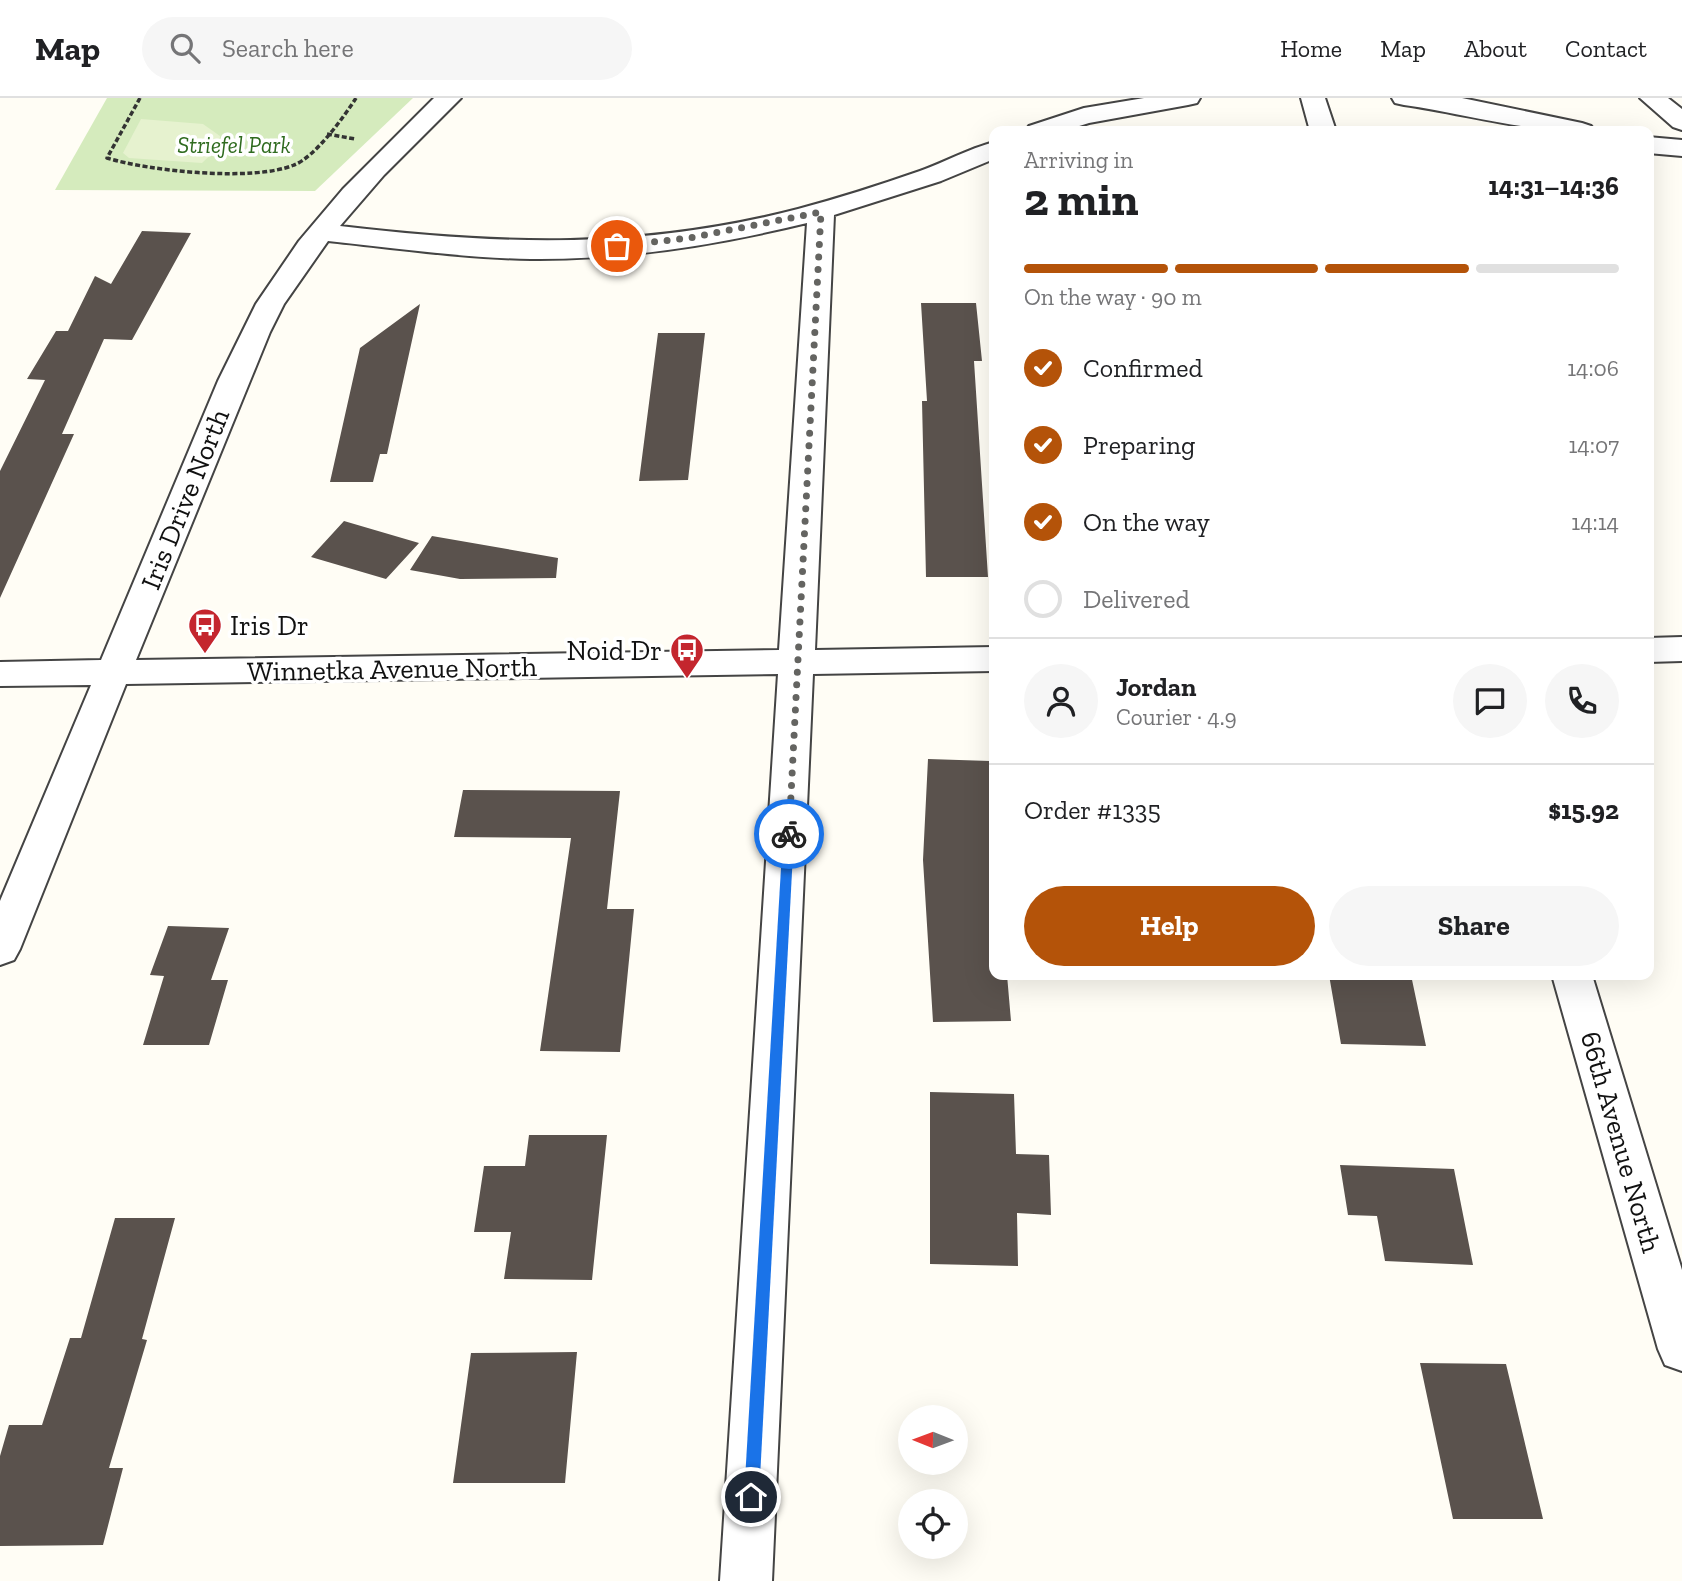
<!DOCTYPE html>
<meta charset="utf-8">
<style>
body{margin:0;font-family:"Zilla Slab",serif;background:#f6f6f6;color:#202124;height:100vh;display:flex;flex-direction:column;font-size:26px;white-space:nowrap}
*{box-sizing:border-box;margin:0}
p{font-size:23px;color:#757577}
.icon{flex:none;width:38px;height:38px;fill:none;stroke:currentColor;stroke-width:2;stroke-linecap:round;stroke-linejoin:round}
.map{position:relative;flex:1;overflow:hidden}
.side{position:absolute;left:989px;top:28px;width:665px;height:854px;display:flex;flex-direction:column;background:#fff;border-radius:14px;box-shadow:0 7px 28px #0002}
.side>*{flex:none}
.needle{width:46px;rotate:271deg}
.tools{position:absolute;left:898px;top:1307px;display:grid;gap:14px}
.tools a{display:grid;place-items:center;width:70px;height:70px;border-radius:50%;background:#fff;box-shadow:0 7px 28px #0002;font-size:35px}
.pin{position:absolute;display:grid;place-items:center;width:60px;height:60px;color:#fff;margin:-30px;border:4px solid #fff;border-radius:50%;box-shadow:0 2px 7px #0007}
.courier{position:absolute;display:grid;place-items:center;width:70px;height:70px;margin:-35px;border:5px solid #1a73e8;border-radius:50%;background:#fff;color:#222;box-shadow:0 2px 9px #0007}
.head em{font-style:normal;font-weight:800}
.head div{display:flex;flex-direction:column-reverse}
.head{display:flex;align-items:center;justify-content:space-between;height:119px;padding:0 35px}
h1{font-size:46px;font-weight:800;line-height:52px}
.bar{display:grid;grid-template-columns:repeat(4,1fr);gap:10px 7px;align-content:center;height:84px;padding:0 35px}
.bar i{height:9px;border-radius:5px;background:#e0e0e0}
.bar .current{background:#b45309}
.bar p{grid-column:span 4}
.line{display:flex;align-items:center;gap:18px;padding:0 35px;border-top:2px solid #e0e0e0}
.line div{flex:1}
.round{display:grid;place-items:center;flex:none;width:74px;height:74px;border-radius:37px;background:#f6f6f6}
ol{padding:0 35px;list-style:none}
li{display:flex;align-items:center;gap:21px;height:77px}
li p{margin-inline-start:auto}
li .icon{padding:7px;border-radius:50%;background:#b45309;color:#fff;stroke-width:4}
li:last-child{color:#757577}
li i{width:38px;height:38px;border:4px solid #e0e0e0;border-radius:50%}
.primary-button{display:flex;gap:14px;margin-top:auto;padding:14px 35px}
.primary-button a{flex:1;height:80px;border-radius:42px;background:#b45309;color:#fff;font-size:28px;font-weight:800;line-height:80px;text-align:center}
.primary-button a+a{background:#f6f6f6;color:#202124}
header{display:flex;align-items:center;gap:42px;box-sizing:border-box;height:98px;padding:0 35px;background:#fff;border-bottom:2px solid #e0e0e0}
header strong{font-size:33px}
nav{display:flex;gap:38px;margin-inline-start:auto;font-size:24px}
.search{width:490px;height:63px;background:#f6f6f6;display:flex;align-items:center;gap:18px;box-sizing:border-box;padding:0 24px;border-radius:38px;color:#757577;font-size:26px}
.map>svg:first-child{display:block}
</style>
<header>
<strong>Map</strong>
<div class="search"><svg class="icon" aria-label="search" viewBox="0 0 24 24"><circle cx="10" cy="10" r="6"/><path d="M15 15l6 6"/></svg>Search here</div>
<nav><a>Home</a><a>Map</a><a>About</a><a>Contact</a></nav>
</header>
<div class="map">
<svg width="1682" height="1483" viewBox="0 0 1682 1483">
<rect width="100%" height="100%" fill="#fffdf5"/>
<!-- green -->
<path fill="#d5ebbd" d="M107 0H413L315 93 55 92Z"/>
<!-- pitch -->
<path fill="#e6f2cf" d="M141 21 203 26 220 38 219 49 202 65 129 60 123 55Z"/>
<!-- building -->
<path fill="#5a524d" d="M142 133 191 135 132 242 104 241 62 336H74L0 500V373L45 282 27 281 56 233H68L95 178 111 186Z
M921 205H976L982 263H974L988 479H926L922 303H927Z
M420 206 387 356H380L373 384H330L360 250Z
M658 235H705L688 382 639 383Z
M344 423 419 445 386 481 311 459Z
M432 438 558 460 556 480 460 481 410 472Z
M928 661 990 663 989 808H994V877H1007L1011 923 933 924 923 762Z
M463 692 620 693 607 811H634L620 954 540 953 571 740 454 739Z
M168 828 229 830 211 882H228L209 947H143L164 878 150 877Z
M1329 877H1411L1426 948 1341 946Z
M930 994 1014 996 1016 1056 1049 1057 1051 1117 1017 1115 1018 1168 930 1166Z
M529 1037H607L592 1182 504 1181 511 1134H474L484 1068H525Z
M1340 1067 1454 1071 1473 1167 1385 1163 1377 1118 1348 1117Z
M115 1120H175L142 1241 147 1242 109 1370H123L103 1447 0 1448V1358L9 1327H42L70 1240H81Z
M577 1254 565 1385H453L471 1255Z
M1420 1265 1506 1266 1543 1421H1453Z"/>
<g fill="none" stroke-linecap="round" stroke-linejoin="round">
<!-- minor casing -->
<g stroke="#444" stroke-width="4">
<path id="minor" d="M434 0H461L384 77 340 128C501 147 640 152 798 111 839 100 880 87 920 73 945 64 968 51 994 44V61L941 83 834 117 815 552 994 549V573L813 576 772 1483H720L778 576 126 586 20 851 14 862 0 867V803L91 587 0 588V564L101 562 218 283 256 206 299 143 343 91ZM807 125 779 552 136 562 270 234 284 206 328 143C396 150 463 160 531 161 624 162 717 147 807 125Z
M1144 0H1200L1197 5 1188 7 1089 25 1063 33H1025L1029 28 1084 10Z
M1301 0H1325L1336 33H1310Z
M1392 0H1462L1582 25 1591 28 1595 33C1531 36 1468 16 1404 7L1395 5Z
M1640 0H1668L1682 11V32L1673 29Z
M1648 39 1682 42V58L1648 55Z
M1682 539V563L1648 564V540Z
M1552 877H1592L1682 1172V1273L1665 1267 1658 1251Z"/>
</g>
<!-- path -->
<path stroke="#333" stroke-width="3.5" stroke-dasharray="5 2.5" stroke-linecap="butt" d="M140 0 107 60C149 73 253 84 294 67 315 59 344 19 356 0
M327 36 355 41"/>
<!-- minor -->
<use href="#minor" fill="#fff" fill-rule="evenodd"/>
</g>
<!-- route -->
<path fill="#1a73e8" d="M789 732 794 736 759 1399 751 1407 744 1399 783 736Z"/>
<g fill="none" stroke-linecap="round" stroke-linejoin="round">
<!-- done -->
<path stroke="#646461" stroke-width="7" stroke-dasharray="0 12.6" d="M617 148 689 140 821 114 789 736"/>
</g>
<!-- icons -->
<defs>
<g id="bus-pin" transform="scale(1.75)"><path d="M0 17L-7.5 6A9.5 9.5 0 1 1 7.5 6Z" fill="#c4262e" stroke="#fff"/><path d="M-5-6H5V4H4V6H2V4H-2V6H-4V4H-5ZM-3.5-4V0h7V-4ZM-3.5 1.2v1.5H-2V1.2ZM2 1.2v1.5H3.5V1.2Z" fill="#fff"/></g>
</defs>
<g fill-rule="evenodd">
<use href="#bus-pin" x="205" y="527"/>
<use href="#bus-pin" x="687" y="552"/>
</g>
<g text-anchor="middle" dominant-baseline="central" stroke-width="7" stroke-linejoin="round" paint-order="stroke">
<!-- far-park labels -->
<g font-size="23" font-style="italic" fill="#2f6b1f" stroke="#fff">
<text x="234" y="47">Striefel Park</text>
</g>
<!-- street labels -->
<g font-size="28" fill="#111" stroke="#fff">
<text transform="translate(185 401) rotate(-68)">Iris Drive North</text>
<text transform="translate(392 571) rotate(-1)">Winnetka Avenue North</text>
<text transform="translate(1621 1044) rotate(74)">66th Avenue North</text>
</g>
<!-- poi labels -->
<g font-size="28" fill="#111" stroke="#fff" text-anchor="start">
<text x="230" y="527">Iris Dr</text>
<text x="662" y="552" text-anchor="end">Noid Dr</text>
</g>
</g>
</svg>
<div class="tools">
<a><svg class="needle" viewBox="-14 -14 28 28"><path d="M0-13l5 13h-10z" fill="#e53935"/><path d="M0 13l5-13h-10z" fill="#757577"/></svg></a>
<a><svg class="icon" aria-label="locate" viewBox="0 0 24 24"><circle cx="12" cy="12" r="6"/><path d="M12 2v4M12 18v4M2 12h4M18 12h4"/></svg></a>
</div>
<div class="pin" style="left:617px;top:148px;background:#ea580c"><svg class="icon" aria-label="bag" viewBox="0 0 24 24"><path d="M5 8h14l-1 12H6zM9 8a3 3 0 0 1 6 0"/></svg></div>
<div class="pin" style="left:751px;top:1399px;background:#1f2937"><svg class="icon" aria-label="home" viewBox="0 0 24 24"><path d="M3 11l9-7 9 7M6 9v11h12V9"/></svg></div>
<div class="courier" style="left:789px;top:736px"><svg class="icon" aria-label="bike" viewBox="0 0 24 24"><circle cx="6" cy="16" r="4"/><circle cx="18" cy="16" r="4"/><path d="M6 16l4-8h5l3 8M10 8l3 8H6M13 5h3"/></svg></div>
<section class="side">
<div class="head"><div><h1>2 min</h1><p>Arriving in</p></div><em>14:31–14:36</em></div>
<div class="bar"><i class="current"></i><i class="current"></i><i class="current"></i><i></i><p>On the way · 90 m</p></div>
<ol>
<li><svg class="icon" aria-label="check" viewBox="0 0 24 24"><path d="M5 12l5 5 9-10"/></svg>Confirmed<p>14:06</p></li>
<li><svg class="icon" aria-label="check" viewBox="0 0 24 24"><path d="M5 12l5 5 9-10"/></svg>Preparing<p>14:07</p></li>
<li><svg class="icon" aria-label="check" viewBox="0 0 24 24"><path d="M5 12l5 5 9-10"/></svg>On the way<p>14:14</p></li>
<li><i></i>Delivered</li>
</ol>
<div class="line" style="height:126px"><a class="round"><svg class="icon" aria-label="person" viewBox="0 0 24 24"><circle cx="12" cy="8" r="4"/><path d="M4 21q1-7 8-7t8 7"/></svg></a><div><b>Jordan</b><p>Courier · 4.9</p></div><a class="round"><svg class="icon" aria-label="chat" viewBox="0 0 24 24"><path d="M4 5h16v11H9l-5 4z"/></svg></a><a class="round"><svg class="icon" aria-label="phone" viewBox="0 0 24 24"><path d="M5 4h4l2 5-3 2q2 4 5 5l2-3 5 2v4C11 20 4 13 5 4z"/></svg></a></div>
<div class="line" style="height:91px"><div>Order #1335</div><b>$15.92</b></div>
<div class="primary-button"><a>Help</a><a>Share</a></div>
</section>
</div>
